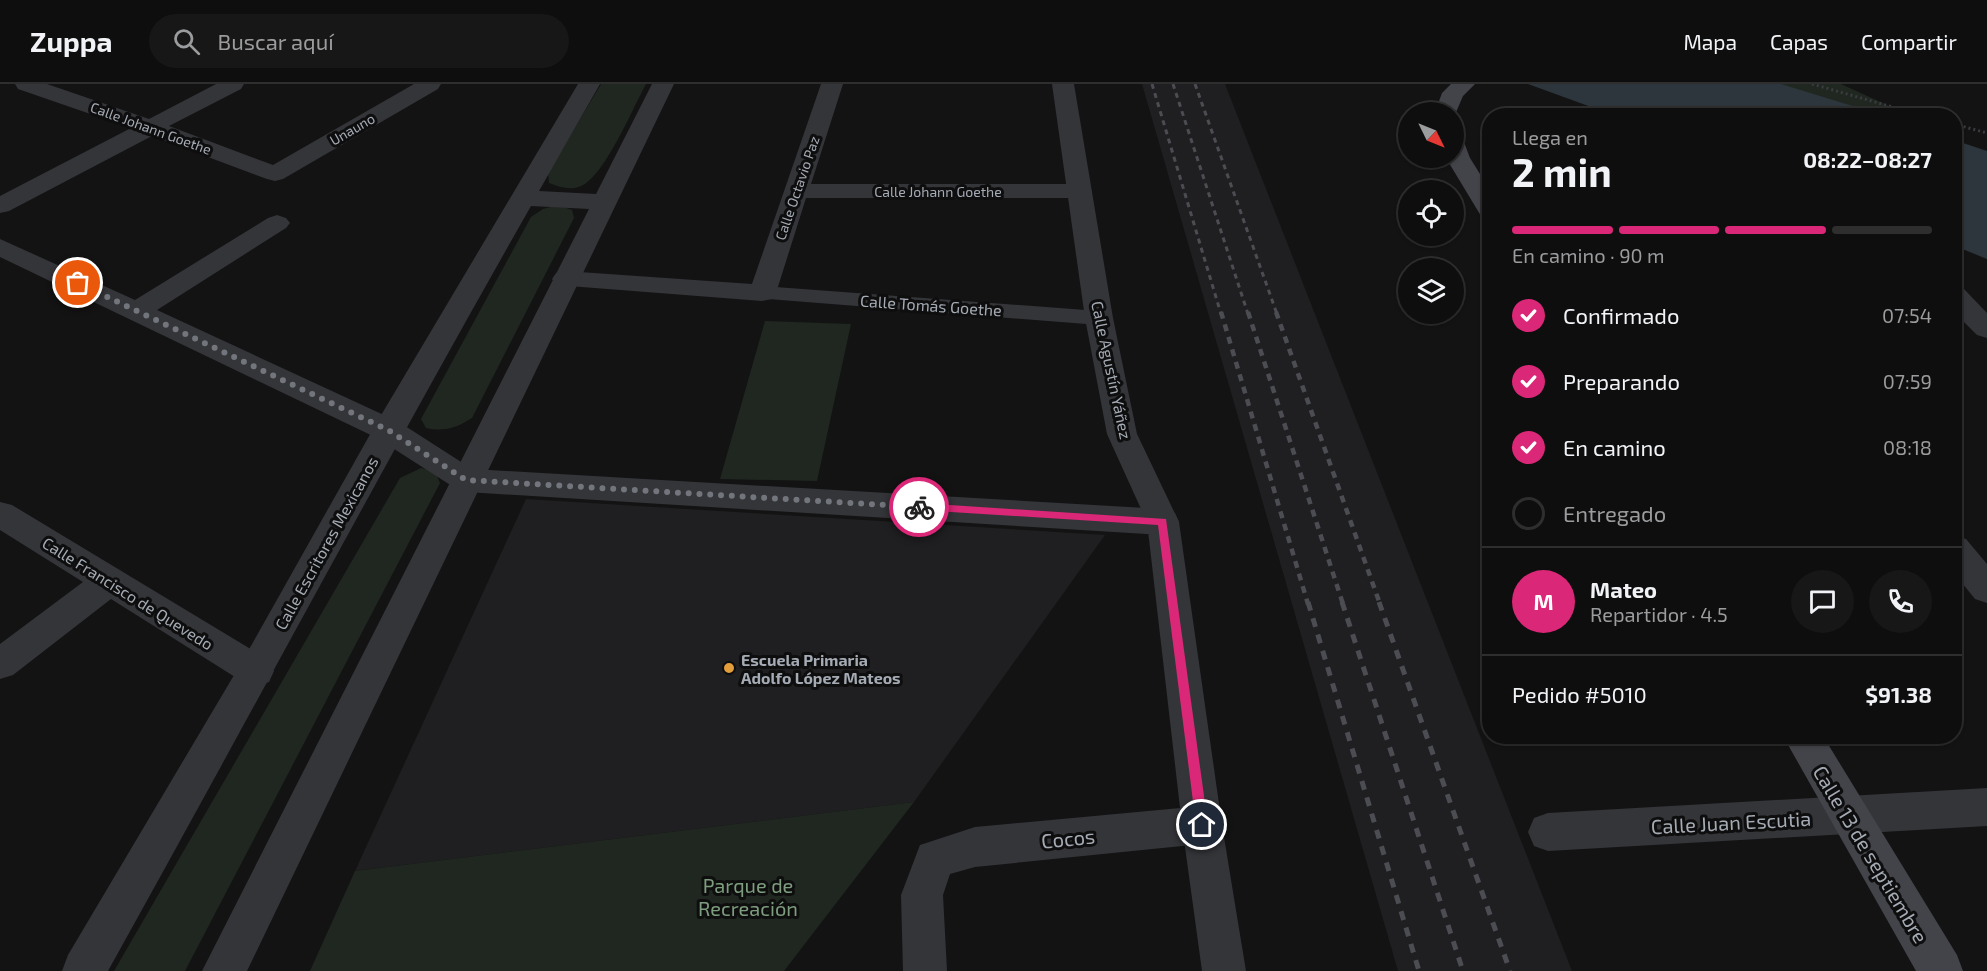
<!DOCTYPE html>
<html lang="es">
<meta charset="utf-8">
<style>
body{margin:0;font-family:"Exo 2",sans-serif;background:#171718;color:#f1f3f6;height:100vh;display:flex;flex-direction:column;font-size:22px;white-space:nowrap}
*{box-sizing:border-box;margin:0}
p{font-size:20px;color:#9b9c9e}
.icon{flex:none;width:33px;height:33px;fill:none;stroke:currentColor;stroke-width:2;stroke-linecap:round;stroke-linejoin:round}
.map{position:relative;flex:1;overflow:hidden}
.sheet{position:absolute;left:1482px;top:24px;width:480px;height:636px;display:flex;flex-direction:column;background:#0e0e0f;border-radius:24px;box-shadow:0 2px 4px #0004,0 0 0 2px #2e2e2f}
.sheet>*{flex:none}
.needle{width:39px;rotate:133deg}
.buttons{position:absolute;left:1398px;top:18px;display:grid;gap:12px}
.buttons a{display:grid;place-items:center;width:66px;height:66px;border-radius:50%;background:#0e0e0f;box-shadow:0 2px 4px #0004,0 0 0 2px #2e2e2f;font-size:30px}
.pin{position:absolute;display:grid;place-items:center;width:51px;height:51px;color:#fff;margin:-26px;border:3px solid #fff;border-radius:50%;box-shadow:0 2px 6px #0007}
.courier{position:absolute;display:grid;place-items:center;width:60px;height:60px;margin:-30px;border:4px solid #db2777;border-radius:50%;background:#fff;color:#222;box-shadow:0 2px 8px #0007}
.overview em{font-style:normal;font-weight:700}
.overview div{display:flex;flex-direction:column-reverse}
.overview{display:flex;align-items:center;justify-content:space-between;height:102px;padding:0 30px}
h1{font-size:39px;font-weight:700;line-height:45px}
.bar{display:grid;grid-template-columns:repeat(4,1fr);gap:9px 6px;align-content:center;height:72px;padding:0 30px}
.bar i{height:8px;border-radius:4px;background:#2e2e2f}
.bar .current{background:#db2777}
.bar p{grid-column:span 4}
.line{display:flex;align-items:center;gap:15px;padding:0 30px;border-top:2px solid #2e2e2f}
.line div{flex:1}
.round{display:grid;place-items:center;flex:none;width:63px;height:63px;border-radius:32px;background:#171718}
ol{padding:0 30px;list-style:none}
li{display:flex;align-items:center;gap:18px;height:66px}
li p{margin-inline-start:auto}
li .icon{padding:6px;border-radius:50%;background:#db2777;color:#fff;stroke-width:4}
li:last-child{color:#9b9c9e}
li i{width:33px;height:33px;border:3px solid #2e2e2f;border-radius:50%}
header{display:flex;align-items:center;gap:36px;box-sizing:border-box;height:84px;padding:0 30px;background:#0e0e0f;border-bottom:2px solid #2e2e2f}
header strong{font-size:28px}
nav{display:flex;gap:33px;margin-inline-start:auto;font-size:21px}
.search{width:420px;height:54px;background:#171718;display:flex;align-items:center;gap:15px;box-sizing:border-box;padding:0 21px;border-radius:33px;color:#9b9c9e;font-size:22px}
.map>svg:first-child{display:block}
</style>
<header>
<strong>Zuppa</strong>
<div class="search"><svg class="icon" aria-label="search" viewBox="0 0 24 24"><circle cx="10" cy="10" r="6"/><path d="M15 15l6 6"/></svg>Buscar aquí</div>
<nav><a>Mapa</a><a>Capas</a><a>Compartir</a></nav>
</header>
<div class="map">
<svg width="1987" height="887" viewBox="0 0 1987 887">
<rect width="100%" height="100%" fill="#131314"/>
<!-- built -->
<path fill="#1f1f21" d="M1142 0H1225L1572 887H1398Z
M526 415 1105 451 914 718 355 787Z"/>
<!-- green -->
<path fill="#1f2720" d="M601 0H646C633 24 604 93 581 102 570 107 560 103 549 99L548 89Z
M1565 0H1841L1909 31H1652Z
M558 121 572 126 574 134 472 334C456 344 445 348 426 344L421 335 531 133 543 125Z
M765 237 851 240 817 397 720 395Z
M421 384 435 387 440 399 185 887H114L400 394Z
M914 718 784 887H310L355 787Z"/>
<!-- water -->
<path fill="#2d363c" d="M1528 0H1781L1882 31H1613Z
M1954 56 1987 67V175L1955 162Z"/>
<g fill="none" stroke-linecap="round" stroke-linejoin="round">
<!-- path -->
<path stroke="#3a3c40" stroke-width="3" stroke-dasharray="2 3" stroke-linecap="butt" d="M1812 0 1924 32
M1954 40 1987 49"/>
<!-- pedestrian -->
<path fill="#343539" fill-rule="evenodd" d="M762 202 1099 227 1107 229 1110 234 1107 239 1099 241 755 214 752 209 755 204Z"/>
<!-- minor -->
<path fill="#343539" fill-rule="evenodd" d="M15 0H47L149 35 216 0H244L241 5 169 42 273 81 414 0H441L438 5 283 95 275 97 267 95 152 52 9 127 0 129V112L131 44 18 5Z
M821 0H843L811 100H1080L1089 102 1092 107 1089 112 1080 114H806L776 209 772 215 762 217 556 201 552 195 556 189 565 187 752 200Z
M277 131 286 134 290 139 286 144 157 226 399 338 472 385 1163 425 1175 429 1179 438 1175 447 1163 451 466 408 455 404 377 354 0 173V155L135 216 268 134Z
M1954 203 1964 205 1987 229V254L1977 251 1954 228Z
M0 418 12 421 269 576 274 587 269 598 256 603 243 598 111 515 13 591 0 595V560L83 498 0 446Z
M1954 451 1966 455 1987 480V519L1975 515 1954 489Z
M1987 704V742L1548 767 1534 762 1528 748 1534 734 1548 729Z
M1202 722 1216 727 1222 741 1216 755 1202 760 975 783 950 790 943 811 947 887H903L901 811 920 761 975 743Z"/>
<!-- tertiary -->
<path fill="#343539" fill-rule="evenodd" d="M578 0H600L539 107 596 110 652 0H674L247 887H202L589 125 531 122C387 375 250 632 108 887H62L68 871 243 576 377 338Z
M1052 0H1074L1113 234 1137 350 1179 438 1222 741 1246 887H1202L1182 741 1147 438 1107 350 1085 234Z"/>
<!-- secondary -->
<path fill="#424449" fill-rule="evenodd" d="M1451 0H1475L1463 12 1454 33V28H1435L1442 9Z
M1454 51 1462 53 1470 74 1490 106V134L1481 132 1446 74H1454Z
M1783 652H1823L1957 871 1963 887H1916Z"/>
<!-- rail-far2 -->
<path stroke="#4b4d52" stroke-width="3" stroke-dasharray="5 4.5" stroke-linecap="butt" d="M1152 0 1221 230
M1173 0 1248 230
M1195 0 1277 230"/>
<!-- rail-far1 -->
<path stroke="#4b4d52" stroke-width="4.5" stroke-dasharray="7 6" stroke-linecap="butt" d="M1221 228 1308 520
M1248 228 1343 520
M1276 228 1380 520"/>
<!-- rail -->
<path stroke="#4b4d52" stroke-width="5" stroke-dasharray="9 8" stroke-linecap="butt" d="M1308 518 1419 887
M1342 518 1463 887
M1379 518 1510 887"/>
</g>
<!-- route -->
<path fill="#db2777" d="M919 419 1166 435 1208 741 1206 745H1198L1196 741 1158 441 919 426 914 423Z"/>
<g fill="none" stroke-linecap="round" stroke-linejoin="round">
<!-- done -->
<path stroke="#72767c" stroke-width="6" stroke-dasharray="0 10.8" d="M78 199 388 346 466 396 919 423"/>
</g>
<!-- markers -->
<circle fill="#e49d3b" stroke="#0e0e0f" stroke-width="2" cx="729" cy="584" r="6"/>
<g text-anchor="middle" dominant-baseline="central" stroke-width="6" stroke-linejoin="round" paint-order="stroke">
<!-- far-street labels -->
<g font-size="14" fill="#a5abb4" stroke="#0e0e0f">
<text transform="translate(151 44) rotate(20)">Calle Johann Goethe</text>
<text transform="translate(352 45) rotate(-30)">Unauno</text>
<text transform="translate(797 104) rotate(-71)">Calle Octavio Paz</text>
<text x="938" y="107">Calle Johann Goethe</text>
</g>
<!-- street labels -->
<g font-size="16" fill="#a5abb4" stroke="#0e0e0f">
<text transform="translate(931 221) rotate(4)">Calle Tomás Goethe</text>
<text transform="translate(1112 286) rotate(78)">Calle Agustín Yáñez</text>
<text transform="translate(326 459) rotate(-61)">Calle Escritores Mexicanos</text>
<text transform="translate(128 509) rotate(32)">Calle Francisco de Quevedo</text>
</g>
<!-- poi labels -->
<g font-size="16" font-weight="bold" fill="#a5abb4" stroke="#0e0e0f" text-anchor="start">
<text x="741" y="575">Escuela Primaria<tspan x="741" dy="18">Adolfo López Mateos</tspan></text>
</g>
<!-- near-street labels -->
<g font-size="20" fill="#a5abb4" stroke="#0e0e0f">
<text transform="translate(1731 738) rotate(-3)">Calle Juan Escutia</text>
<text transform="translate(1068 754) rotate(-6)">Cocos</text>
<text transform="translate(1871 770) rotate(59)">Calle 13 de septiembre</text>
</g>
<!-- near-park labels -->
<g font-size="20" fill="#7e9d7e" stroke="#0e0e0f">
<text x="748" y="801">Parque de<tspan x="748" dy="23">Recreación</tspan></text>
</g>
</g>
</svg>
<div class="buttons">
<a><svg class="needle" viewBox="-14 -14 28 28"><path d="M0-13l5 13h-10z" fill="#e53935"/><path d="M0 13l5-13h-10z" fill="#9b9c9e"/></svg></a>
<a><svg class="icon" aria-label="locate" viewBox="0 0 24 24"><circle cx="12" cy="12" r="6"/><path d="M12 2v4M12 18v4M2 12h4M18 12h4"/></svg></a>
<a><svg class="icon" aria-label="layers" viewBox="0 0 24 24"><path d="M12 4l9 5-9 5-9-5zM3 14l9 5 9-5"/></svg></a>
</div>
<div class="pin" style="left:78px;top:199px;background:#ea580c"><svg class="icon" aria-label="bag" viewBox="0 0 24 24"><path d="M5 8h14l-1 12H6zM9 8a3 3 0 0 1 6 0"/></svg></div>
<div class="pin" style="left:1202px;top:741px;background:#1f2937"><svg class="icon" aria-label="home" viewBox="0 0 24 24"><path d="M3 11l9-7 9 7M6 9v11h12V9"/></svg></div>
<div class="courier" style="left:919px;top:423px"><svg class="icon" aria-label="bike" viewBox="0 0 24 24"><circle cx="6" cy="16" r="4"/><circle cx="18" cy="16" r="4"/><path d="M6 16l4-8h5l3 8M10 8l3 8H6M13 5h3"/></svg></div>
<section class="sheet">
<div class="overview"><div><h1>2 min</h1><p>Llega en</p></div><em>08:22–08:27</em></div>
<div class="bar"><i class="current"></i><i class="current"></i><i class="current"></i><i></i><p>En camino · 90 m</p></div>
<ol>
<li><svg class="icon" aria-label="check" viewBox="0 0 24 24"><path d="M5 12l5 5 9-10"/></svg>Confirmado<p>07:54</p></li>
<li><svg class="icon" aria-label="check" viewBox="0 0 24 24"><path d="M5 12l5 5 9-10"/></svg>Preparando<p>07:59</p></li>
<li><svg class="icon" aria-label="check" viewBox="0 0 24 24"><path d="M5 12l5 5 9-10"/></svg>En camino<p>08:18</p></li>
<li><i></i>Entregado</li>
</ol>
<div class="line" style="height:108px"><b class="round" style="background:#db2777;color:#fff">M</b><div><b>Mateo</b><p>Repartidor · 4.5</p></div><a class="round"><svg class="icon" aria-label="chat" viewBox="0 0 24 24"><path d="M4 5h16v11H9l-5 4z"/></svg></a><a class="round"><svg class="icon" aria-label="phone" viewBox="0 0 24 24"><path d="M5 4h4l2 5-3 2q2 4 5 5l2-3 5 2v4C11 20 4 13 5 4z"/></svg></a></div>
<div class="line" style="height:78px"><div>Pedido #5010</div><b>$91.38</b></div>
</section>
</div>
